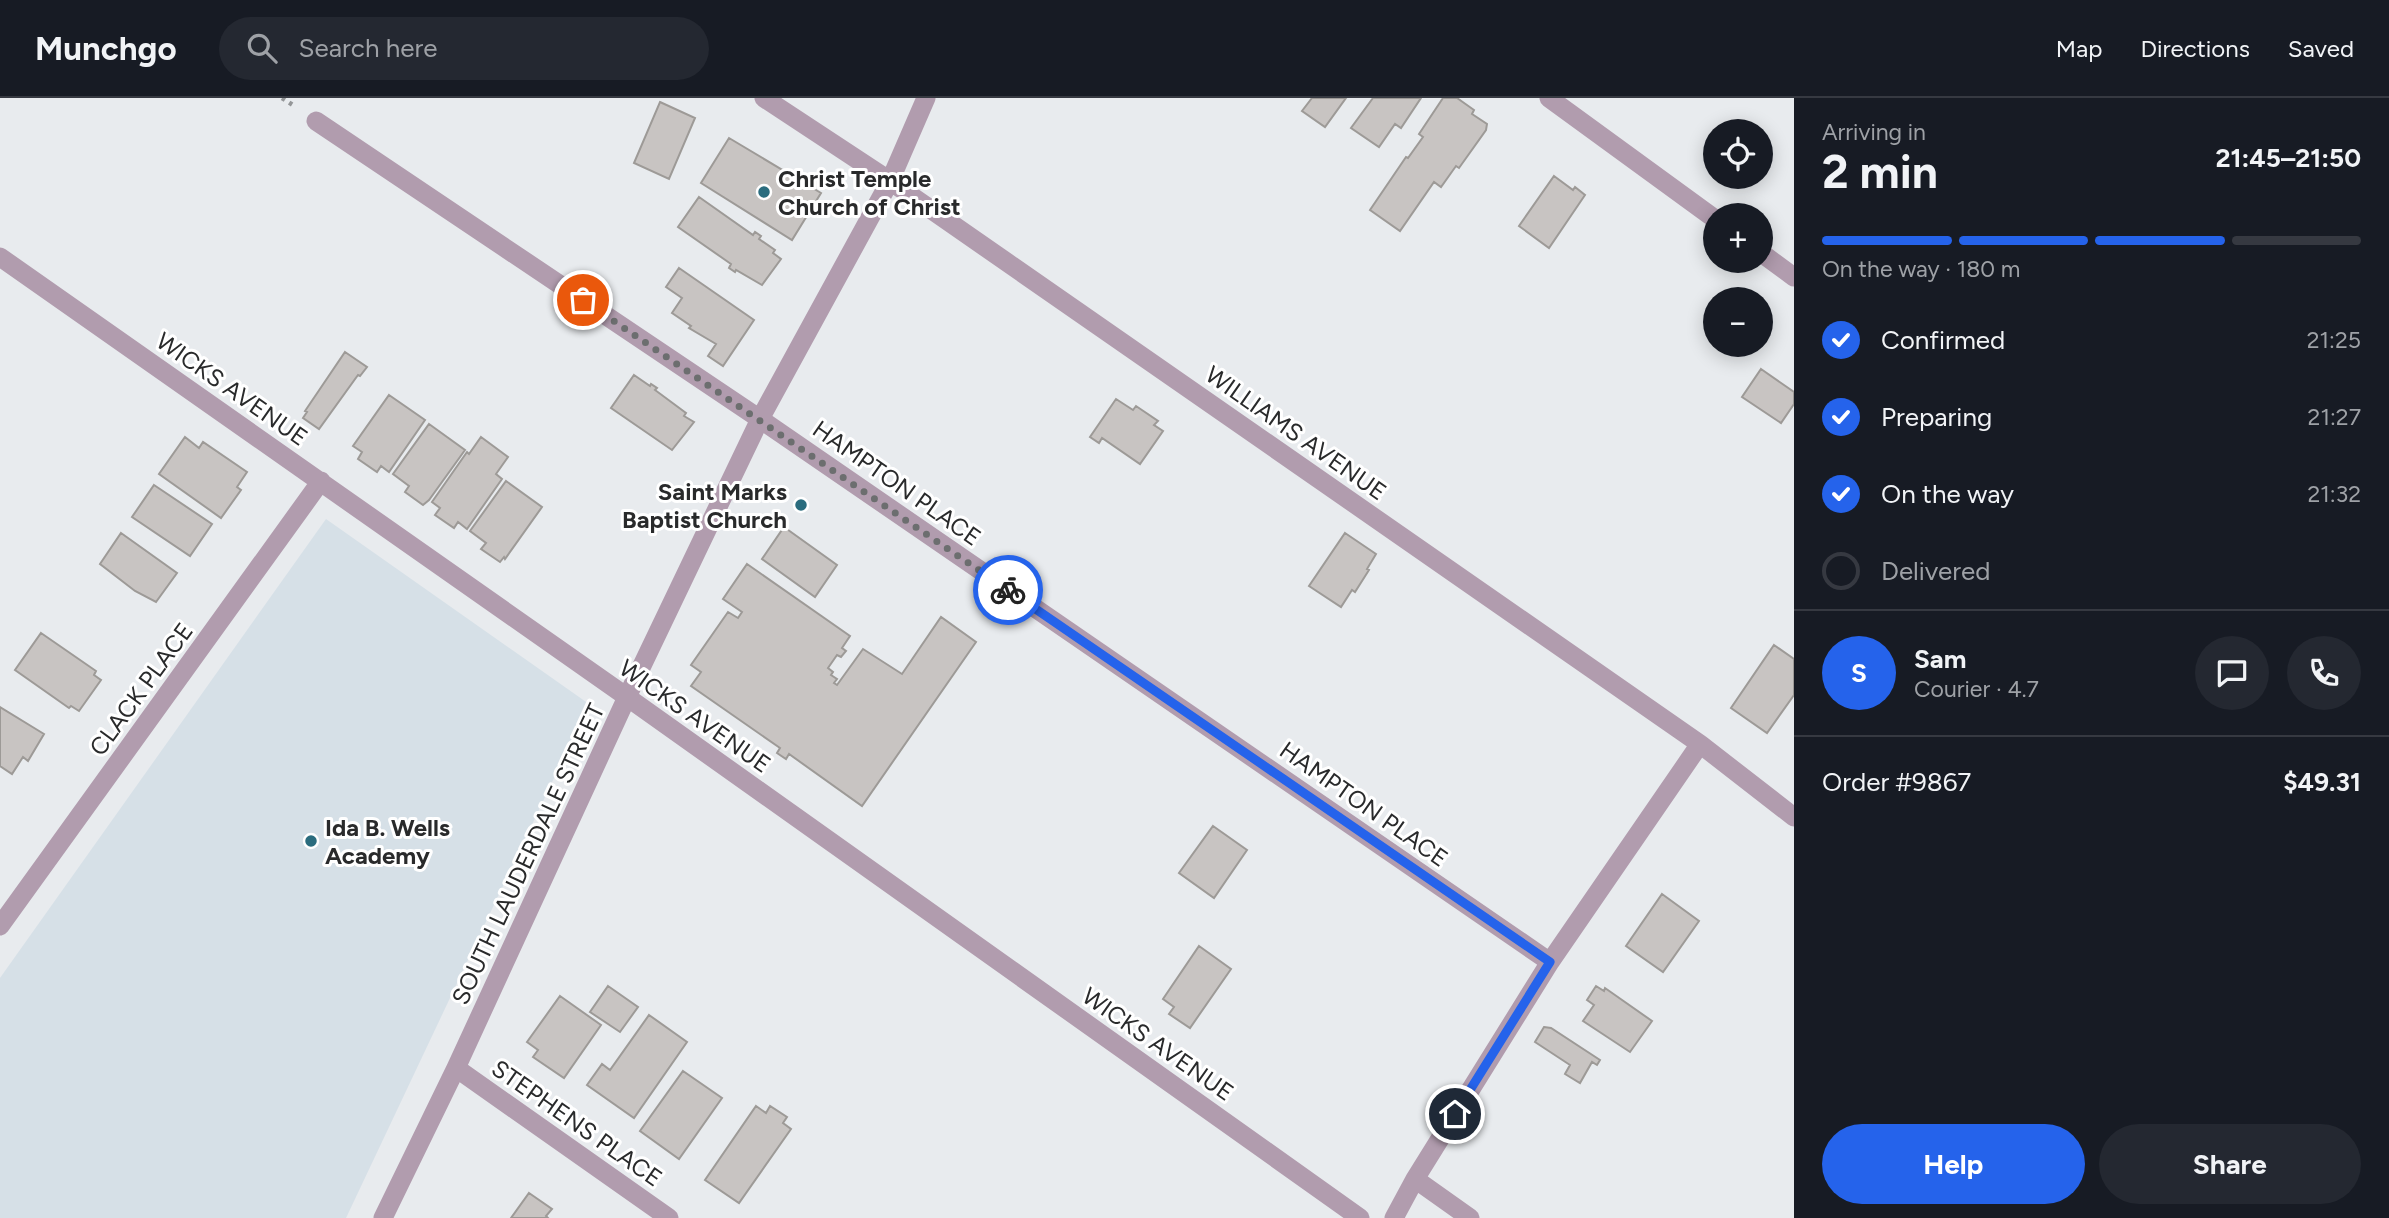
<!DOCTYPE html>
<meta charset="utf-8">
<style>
body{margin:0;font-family:Figtree,sans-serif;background:#242831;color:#f1f3f6;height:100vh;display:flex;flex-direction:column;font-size:26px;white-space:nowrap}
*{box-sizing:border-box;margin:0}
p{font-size:23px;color:#9ea1a6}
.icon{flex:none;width:38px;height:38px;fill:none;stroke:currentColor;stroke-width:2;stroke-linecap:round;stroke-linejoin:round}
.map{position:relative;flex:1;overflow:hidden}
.details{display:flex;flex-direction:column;background:#171b24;width:595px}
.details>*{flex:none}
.fabs{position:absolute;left:1703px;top:21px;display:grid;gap:14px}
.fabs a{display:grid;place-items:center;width:70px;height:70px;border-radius:50%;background:#171b24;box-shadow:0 4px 18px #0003;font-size:35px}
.pin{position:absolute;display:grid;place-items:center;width:60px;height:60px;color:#fff;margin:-30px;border:4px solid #fff;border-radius:50%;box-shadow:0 2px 7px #0007}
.courier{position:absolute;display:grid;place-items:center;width:70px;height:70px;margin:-35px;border:5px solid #2563eb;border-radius:50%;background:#fff;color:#222;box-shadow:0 2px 9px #0007}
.head em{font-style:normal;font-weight:700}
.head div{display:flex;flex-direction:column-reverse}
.head{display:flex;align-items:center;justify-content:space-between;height:119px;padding:0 28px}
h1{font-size:46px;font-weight:700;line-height:52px}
.bar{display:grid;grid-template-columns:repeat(4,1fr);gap:10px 7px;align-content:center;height:84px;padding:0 28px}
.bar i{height:9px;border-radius:5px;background:#363941}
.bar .selected{background:#2563eb}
.bar p{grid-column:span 4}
.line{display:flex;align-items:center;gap:18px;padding:0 28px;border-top:2px solid #363941}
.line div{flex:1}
.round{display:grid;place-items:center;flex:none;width:74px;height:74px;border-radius:37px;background:#242831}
ol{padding:0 28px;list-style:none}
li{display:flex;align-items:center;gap:21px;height:77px}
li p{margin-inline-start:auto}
li .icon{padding:7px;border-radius:50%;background:#2563eb;color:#fff;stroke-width:4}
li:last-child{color:#9ea1a6}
li i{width:38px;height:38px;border:4px solid #363941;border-radius:50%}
.action{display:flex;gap:14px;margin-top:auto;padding:14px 28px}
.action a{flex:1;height:80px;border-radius:42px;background:#2563eb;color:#fff;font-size:28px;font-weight:700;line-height:80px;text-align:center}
.action a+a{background:#242831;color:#f1f3f6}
header{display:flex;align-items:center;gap:42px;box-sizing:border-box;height:98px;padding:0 35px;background:#171b24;border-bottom:2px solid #363941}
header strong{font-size:33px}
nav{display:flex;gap:38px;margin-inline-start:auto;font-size:24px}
.search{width:490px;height:63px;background:#242831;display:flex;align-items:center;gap:18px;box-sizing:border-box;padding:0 24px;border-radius:38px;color:#9ea1a6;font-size:26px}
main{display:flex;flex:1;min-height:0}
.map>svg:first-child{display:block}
</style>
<header>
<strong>Munchgo</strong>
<div class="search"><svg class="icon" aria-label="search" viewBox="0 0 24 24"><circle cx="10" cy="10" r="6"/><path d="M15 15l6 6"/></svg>Search here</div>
<nav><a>Map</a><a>Directions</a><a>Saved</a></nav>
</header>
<main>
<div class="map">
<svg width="1794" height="1120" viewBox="0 0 1794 1120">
<rect width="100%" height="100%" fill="#e8ebee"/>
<!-- built -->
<path fill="#d6e0e7" d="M326 421 589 606 346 1120H0V880Z"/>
<!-- building -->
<path fill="#c8c4c2" stroke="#9d9a97" stroke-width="2" d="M1312 0H1346L1325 29 1302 13Z
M1373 0H1421L1401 30 1395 26 1379 49 1351 30Z
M1443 0H1457L1474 12 1472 16 1487 26 1486 32 1459 70 1456 68 1441 89 1434 84 1400 133 1370 112 1406 59 1408 60 1423 39 1419 36Z
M660 4 695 20 669 81 634 65Z
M729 40 821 95 792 142 701 85Z
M1554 78 1573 92 1575 89 1585 97 1549 150 1519 128Z
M699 99 753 137 755 134 761 138 759 141 775 152 773 155 781 161 762 187 736 172 735 174 729 170 731 166 678 129Z
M679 170 754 222 723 268 708 258 716 246 689 230 691 228 672 215 682 200 666 189Z
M345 254 367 269 360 278 358 277 319 331 303 320 307 314 305 313Z
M1761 271 1794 294V306L1781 325 1742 299Z
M634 277 650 288 651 286 657 290 655 292 686 315 684 318 694 324 672 352 611 310Z
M389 297 425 322 389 374 381 368 377 374 358 361 362 354 353 348Z
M1116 301 1133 312 1136 308 1158 323 1154 327 1163 333 1140 366 1102 340 1099 345 1090 339Z
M429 326 465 352 429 402 423 407 405 394 409 388 393 376Z
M185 339 199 350 203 344 247 374 237 389 241 392 221 420 159 376Z
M481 339 508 359 496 376 502 381 467 431 458 424 454 430 435 417 440 410 432 404 467 354 469 356Z
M506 383 542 409 505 461 504 459 500 464 481 451 486 445 470 433Z
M154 387 212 426 190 458 132 419Z
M784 429 837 467 815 499 762 461Z
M121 435 177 475 156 504 135 493 100 466Z
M1345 435 1376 456 1367 471 1369 472 1355 494 1352 492 1341 509 1309 488Z
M747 466 850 538 842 550 846 553 841 559 837 557 828 570 833 574 831 577 837 581 834 585 837 587 863 551 902 576 941 519 976 544 862 708 789 656 786 661 777 655 780 650 691 588 701 574 691 567 728 514 738 520 742 514 723 501Z
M41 535 96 573 94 577 101 582 79 613 71 608 69 610 15 572Z
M1774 547 1794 561V597L1767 635 1731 610Z
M0 609 44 636 28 663 23 659 12 676 0 668Z
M1213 728 1247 752 1214 800 1179 775Z
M1662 796 1699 823 1663 874 1626 848Z
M1199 848 1231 871 1190 930 1169 916 1174 909 1163 901Z
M608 888 638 909 620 934 590 914Z
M1596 888 1604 893 1605 890 1652 923 1630 954 1583 923 1594 907 1587 902Z
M560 898 601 927 564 980 533 959 538 952 527 944Z
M649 917 687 944 634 1020 587 987 602 966 610 972Z
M1544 929 1551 930 1600 962 1597 967 1592 964 1580 985 1565 976 1570 967 1535 944Z
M683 973 722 1000 679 1061 640 1033Z
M756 1008 766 1015 770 1008 787 1019 783 1025 791 1031 739 1105 705 1082Z
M529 1095 552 1111 546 1118 548 1120H511Z"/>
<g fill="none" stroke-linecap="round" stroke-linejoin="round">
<!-- path -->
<path stroke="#949698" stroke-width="4.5" stroke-dasharray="3.5 5" stroke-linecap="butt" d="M282 0 296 9"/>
<!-- minor -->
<path stroke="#b19cae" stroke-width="19" d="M764 0 890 83 1700 646 1794 719
M1549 0 1715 121
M316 23 760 321 1550 864
M1760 154 1794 179
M0 159 627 599 1360 1120
M0 828 321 383
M456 970 669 1120
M1415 1081 1470 1120
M383 1120 456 970 627 599 760 321 890 83 926 0
M1394 1120 1415 1081 1550 864 1700 646"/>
</g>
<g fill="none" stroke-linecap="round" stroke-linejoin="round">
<!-- done -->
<path stroke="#6c6e6f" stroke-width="7" stroke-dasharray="0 12.6" d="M583 202 1008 492"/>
<!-- route -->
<path stroke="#2563eb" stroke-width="9" d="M1008 492 1550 864 1455 1016"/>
</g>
<!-- markers -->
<g fill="#2a6c7e" stroke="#fff" stroke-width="2.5">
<circle cx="764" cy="94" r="7"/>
<circle cx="801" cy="407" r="7"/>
<circle cx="311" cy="743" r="7"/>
</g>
<g text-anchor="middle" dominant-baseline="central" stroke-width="6" stroke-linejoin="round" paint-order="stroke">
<!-- poi labels -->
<g font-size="24" font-weight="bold" fill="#292a2b" stroke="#fff" text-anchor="start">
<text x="778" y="80">Christ Temple<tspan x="778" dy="28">Church of Christ</tspan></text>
<text x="787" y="393" text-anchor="end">Saint Marks<tspan x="787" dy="28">Baptist Church</tspan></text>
<text x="325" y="729">Ida B. Wells<tspan x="325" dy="28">Academy</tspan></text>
</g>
<!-- street labels -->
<g font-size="24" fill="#292a2b" stroke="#fff">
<text transform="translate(232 291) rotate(35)">WICKS AVENUE</text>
<text transform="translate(1296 335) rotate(35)">WILLIAMS AVENUE</text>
<text transform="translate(897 385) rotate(35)">HAMPTON PLACE</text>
<text transform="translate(141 591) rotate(-54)">CLACK PLACE</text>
<text transform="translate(695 618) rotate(35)">WICKS AVENUE</text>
<text transform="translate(1364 706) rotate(35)">HAMPTON PLACE</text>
<text transform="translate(528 756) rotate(-65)">SOUTH LAUDERDALE STREET</text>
<text transform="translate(1158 946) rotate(35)">WICKS AVENUE</text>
<text transform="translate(577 1025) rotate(35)">STEPHENS PLACE</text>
</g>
</g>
</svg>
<div class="fabs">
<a><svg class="icon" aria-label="locate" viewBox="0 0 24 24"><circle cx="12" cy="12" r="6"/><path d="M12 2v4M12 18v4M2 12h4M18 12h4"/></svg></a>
<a>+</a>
<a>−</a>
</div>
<div class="pin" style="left:583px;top:202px;background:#ea580c"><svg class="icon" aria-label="bag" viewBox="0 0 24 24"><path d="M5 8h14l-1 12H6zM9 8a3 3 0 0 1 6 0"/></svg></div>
<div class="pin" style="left:1455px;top:1016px;background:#1f2937"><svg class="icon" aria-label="home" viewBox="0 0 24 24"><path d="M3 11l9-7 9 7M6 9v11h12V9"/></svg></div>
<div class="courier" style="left:1008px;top:492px"><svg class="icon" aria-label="bike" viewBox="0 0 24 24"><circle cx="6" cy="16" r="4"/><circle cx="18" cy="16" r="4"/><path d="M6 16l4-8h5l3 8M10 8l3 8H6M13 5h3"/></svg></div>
</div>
<section class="details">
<div class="head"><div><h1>2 min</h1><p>Arriving in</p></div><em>21:45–21:50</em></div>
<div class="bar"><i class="selected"></i><i class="selected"></i><i class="selected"></i><i></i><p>On the way · 180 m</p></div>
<ol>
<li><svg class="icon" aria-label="check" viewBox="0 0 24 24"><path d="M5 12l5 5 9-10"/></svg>Confirmed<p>21:25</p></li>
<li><svg class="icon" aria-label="check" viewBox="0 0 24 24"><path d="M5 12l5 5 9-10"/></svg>Preparing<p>21:27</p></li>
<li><svg class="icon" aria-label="check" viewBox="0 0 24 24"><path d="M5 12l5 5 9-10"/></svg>On the way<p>21:32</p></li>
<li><i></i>Delivered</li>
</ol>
<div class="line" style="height:126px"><b class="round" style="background:#2563eb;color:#fff">S</b><div><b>Sam</b><p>Courier · 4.7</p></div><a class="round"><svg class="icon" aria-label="chat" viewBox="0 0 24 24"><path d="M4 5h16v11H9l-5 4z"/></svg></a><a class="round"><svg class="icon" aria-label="phone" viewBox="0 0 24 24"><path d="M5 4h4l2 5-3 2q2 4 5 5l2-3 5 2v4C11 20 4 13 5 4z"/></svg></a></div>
<div class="line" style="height:91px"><div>Order #9867</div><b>$49.31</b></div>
<div class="action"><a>Help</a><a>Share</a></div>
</section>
</main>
